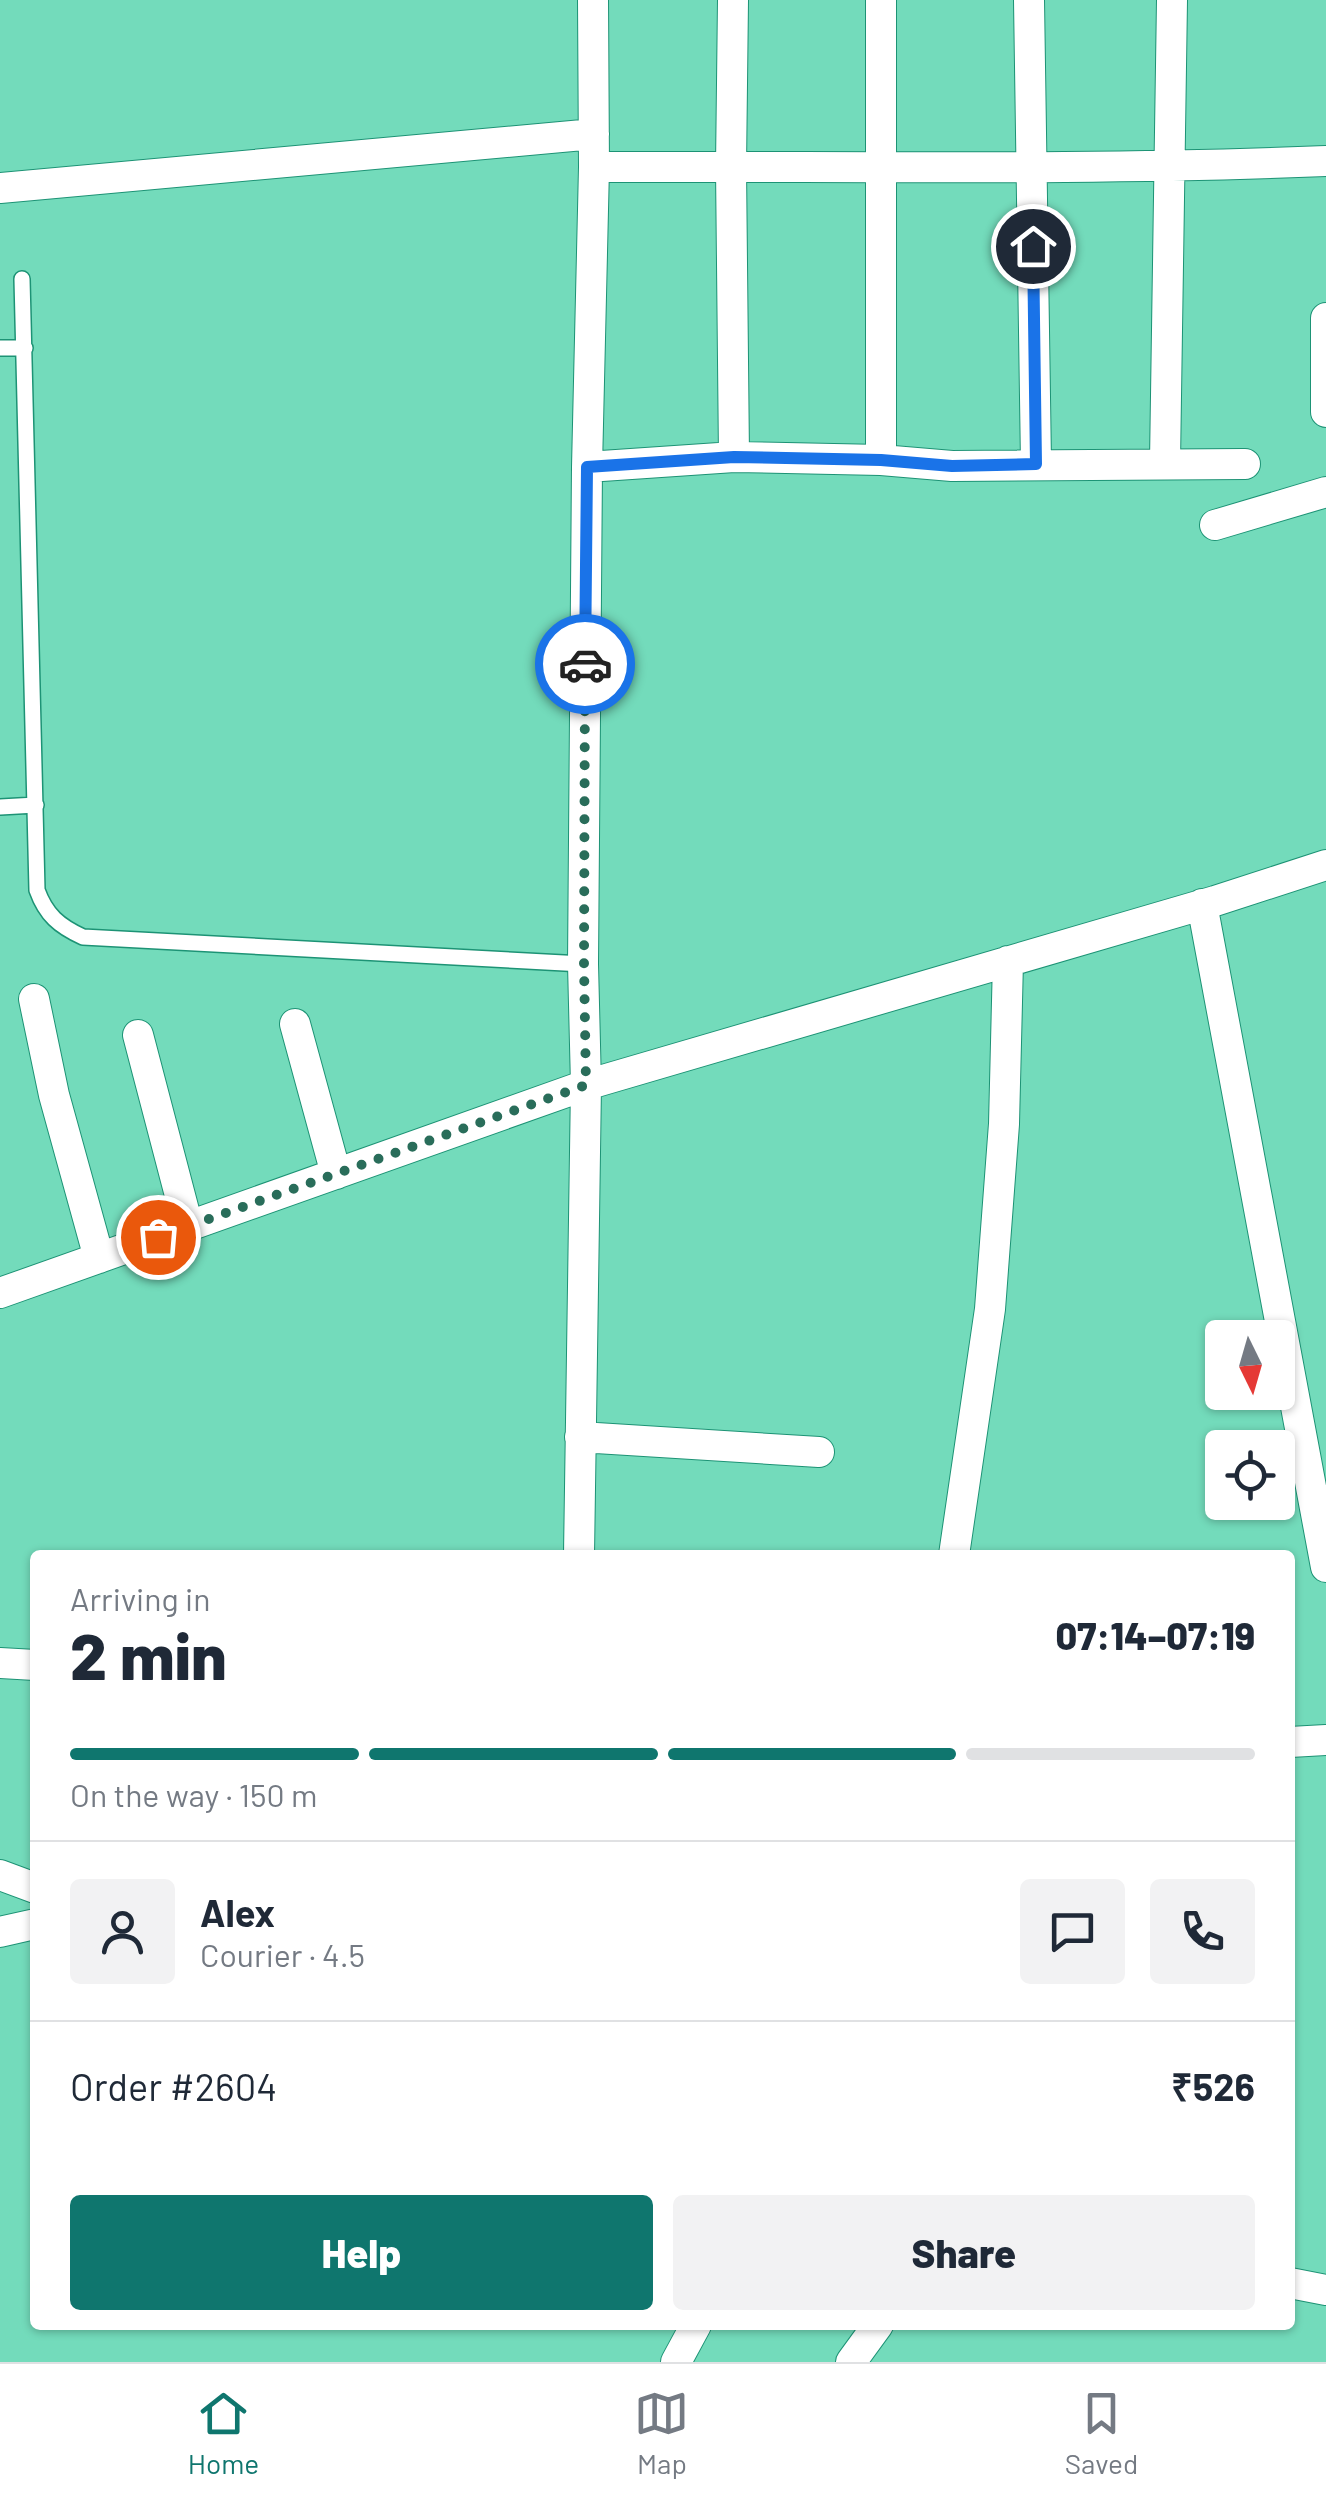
<!DOCTYPE html>
<meta charset="utf-8">
<style>
body{margin:0;font-family:Barlow,sans-serif;background:#f2f2f3;color:#1f2937;height:100vh;display:flex;flex-direction:column;font-size:38px;white-space:nowrap}
*{box-sizing:border-box;margin:0}
p{font-size:32px;color:#747a83}
.icon{flex:none;width:55px;height:55px;fill:none;stroke:currentColor;stroke-width:2;stroke-linecap:round;stroke-linejoin:round}
.map{position:relative;flex:1;overflow:hidden}
.panel{position:absolute;left:30px;top:1550px;width:1265px;height:780px;display:flex;flex-direction:column;background:#fff;border-radius:10px;box-shadow:0 2px 8px #0004}
.panel>*{flex:none}
.needle{width:65px;rotate:175deg}
.controls{position:absolute;left:1205px;top:1320px;display:grid;gap:20px}
.controls a{display:grid;place-items:center;width:90px;height:90px;border-radius:10px;background:#fff;box-shadow:0 2px 8px #0004;font-size:50px}
.pin{position:absolute;display:grid;place-items:center;width:85px;height:85px;color:#fff;margin:-42px;border:5px solid #fff;border-radius:50%;box-shadow:0 2px 10px #0007}
.courier{position:absolute;display:grid;place-items:center;width:100px;height:100px;margin:-50px;border:8px solid #1a73e8;border-radius:50%;background:#fff;color:#222;box-shadow:0 2px 12px #0007}
.overview em{font-style:normal;font-weight:800}
.overview div{display:flex;flex-direction:column-reverse}
.overview{display:flex;align-items:center;justify-content:space-between;height:170px;padding:0 40px}
h1{font-size:65px;font-weight:800;line-height:75px}
.bar{display:grid;grid-template-columns:repeat(4,1fr);gap:15px 10px;align-content:center;height:120px;padding:0 40px}
.bar i{height:12px;border-radius:8px;background:#e0e1e3}
.bar .on{background:#0f766e}
.bar p{grid-column:span 4}
.line{display:flex;align-items:center;gap:25px;padding:0 40px;border-top:2px solid #e0e1e3}
.line div{flex:1}
.round{display:grid;place-items:center;flex:none;width:105px;height:105px;border-radius:10px;background:#f2f2f3}
.cta{display:flex;gap:20px;margin-top:auto;padding:20px 40px}
.cta a{flex:1;height:115px;border-radius:10px;background:#0f766e;color:#fff;font-size:40px;font-weight:800;line-height:115px;text-align:center}
.cta a+a{background:#f2f2f3;color:#1f2937}
.tab-bar{display:flex;justify-content:space-around;align-items:center;height:140px;border-top:2px solid #e0e1e3;background:#fff;font-size:28px;color:#747a83}
.tab-bar a{display:grid;justify-items:center;gap:5px}
.tab-bar .on{color:#0f766e}
.map>svg:first-child{display:block}
</style>
<div class="map">
<svg width="1326" height="2362" viewBox="0 0 1326 2362">
<rect width="100%" height="100%" fill="#73dbbb"/>
<g fill="none" stroke-linecap="round" stroke-linejoin="round">
<!-- lane casing -->
<g stroke="#1d9375" stroke-width="18">
<path id="lane" d="M22 279 37 890C46 915 59 926 83 937L583 964
M0 348H25
M0 807 36 805"/>
</g>
<!-- street casing -->
<g stroke="#1d9375" stroke-width="32">
<path id="street" d="M1029 0 1036 463
M594 167C838 166 1082 171 1326 161
M0 188 594 134
M1326 318V412
M734 457 881 460 952 466 1245 464
M881 460V0
M1165 462 1172 0
M587 467 734 457 731 167 733 0
M1215 525 1326 492
M1202 904 1326 1567
M34 999 54 1095 99 1258
M295 1024 336 1174
M138 1035 188 1226
M0 1293 586 1085 1215 901 1326 865
M580 1437 819 1452
M579 1555 586 1085 583 964 587 467 594 167 593 0
M954 1555 990 1309 1004 1124 1008 961
M0 1663 35 1665
M1290 1742 1326 1740
M0 1875 35 1888
M0 1932 35 1924
M1290 2283 1326 2290
M676 2362 696 2325
M851 2362 878 2325"/>
</g>
<!-- lane -->
<use href="#lane" stroke="#fff" stroke-width="15"/>
<!-- street -->
<use href="#street" stroke="#fff" stroke-width="30"/>
</g>
<g fill="none" stroke-linecap="round" stroke-linejoin="round">
<!-- done -->
<path stroke="#296d5a" stroke-width="10" stroke-dasharray="0 18" d="M158 1237 586 1085 584 964 585 664"/>
<!-- route -->
<path stroke="#1a73e8" stroke-width="12" d="M585 664 587 467 734 457 881 460 952 466 1036 464 1033 246"/>
</g>
</svg>
<div class="controls">
<a><svg class="needle" viewBox="-14 -14 28 28"><path d="M0-13l5 13h-10z" fill="#e53935"/><path d="M0 13l5-13h-10z" fill="#747a83"/></svg></a>
<a><svg class="icon" aria-label="locate" viewBox="0 0 24 24"><circle cx="12" cy="12" r="6"/><path d="M12 2v4M12 18v4M2 12h4M18 12h4"/></svg></a>
</div>
<div class="pin" style="left:158px;top:1237px;background:#ea580c"><svg class="icon" aria-label="bag" viewBox="0 0 24 24"><path d="M5 8h14l-1 12H6zM9 8a3 3 0 0 1 6 0"/></svg></div>
<div class="pin" style="left:1033px;top:246px;background:#1f2937"><svg class="icon" aria-label="home" viewBox="0 0 24 24"><path d="M3 11l9-7 9 7M6 9v11h12V9"/></svg></div>
<div class="courier" style="left:585px;top:664px"><svg class="icon" aria-label="car" viewBox="0 0 24 24"><path d="M5 17H2v-5l4-1 3-4h7l3 4 3 1v5h-3M9 17h6M6 11h13"/><circle cx="7" cy="17" r="2"/><circle cx="17" cy="17" r="2"/></svg></div>
<section class="panel">
<div class="overview"><div><h1>2 min</h1><p>Arriving in</p></div><em>07:14–07:19</em></div>
<div class="bar"><i class="on"></i><i class="on"></i><i class="on"></i><i></i><p>On the way · 150 m</p></div>
<div class="line" style="height:180px"><a class="round"><svg class="icon" aria-label="person" viewBox="0 0 24 24"><circle cx="12" cy="8" r="4"/><path d="M4 21q1-7 8-7t8 7"/></svg></a><div><b>Alex</b><p>Courier · 4.5</p></div><a class="round"><svg class="icon" aria-label="chat" viewBox="0 0 24 24"><path d="M4 5h16v11H9l-5 4z"/></svg></a><a class="round"><svg class="icon" aria-label="phone" viewBox="0 0 24 24"><path d="M5 4h4l2 5-3 2q2 4 5 5l2-3 5 2v4C11 20 4 13 5 4z"/></svg></a></div>
<div class="line" style="height:130px"><div>Order #2604</div><b>₹526</b></div>
<div class="cta"><a>Help</a><a>Share</a></div>
</section>
</div>
<nav class="tab-bar">
<a class="on"><svg class="icon" aria-label="home" viewBox="0 0 24 24"><path d="M3 11l9-7 9 7M6 9v11h12V9"/></svg>Home</a>
<a><svg class="icon" aria-label="map" viewBox="0 0 24 24"><path d="M3 6l6-2 6 2 6-2v14l-6 2-6-2-6 2zM9 4v14M15 6v14"/></svg>Map</a>
<a><svg class="icon" aria-label="saved" viewBox="0 0 24 24"><path d="M7 4h10v16l-5-4-5 4z"/></svg>Saved</a>
</nav>
